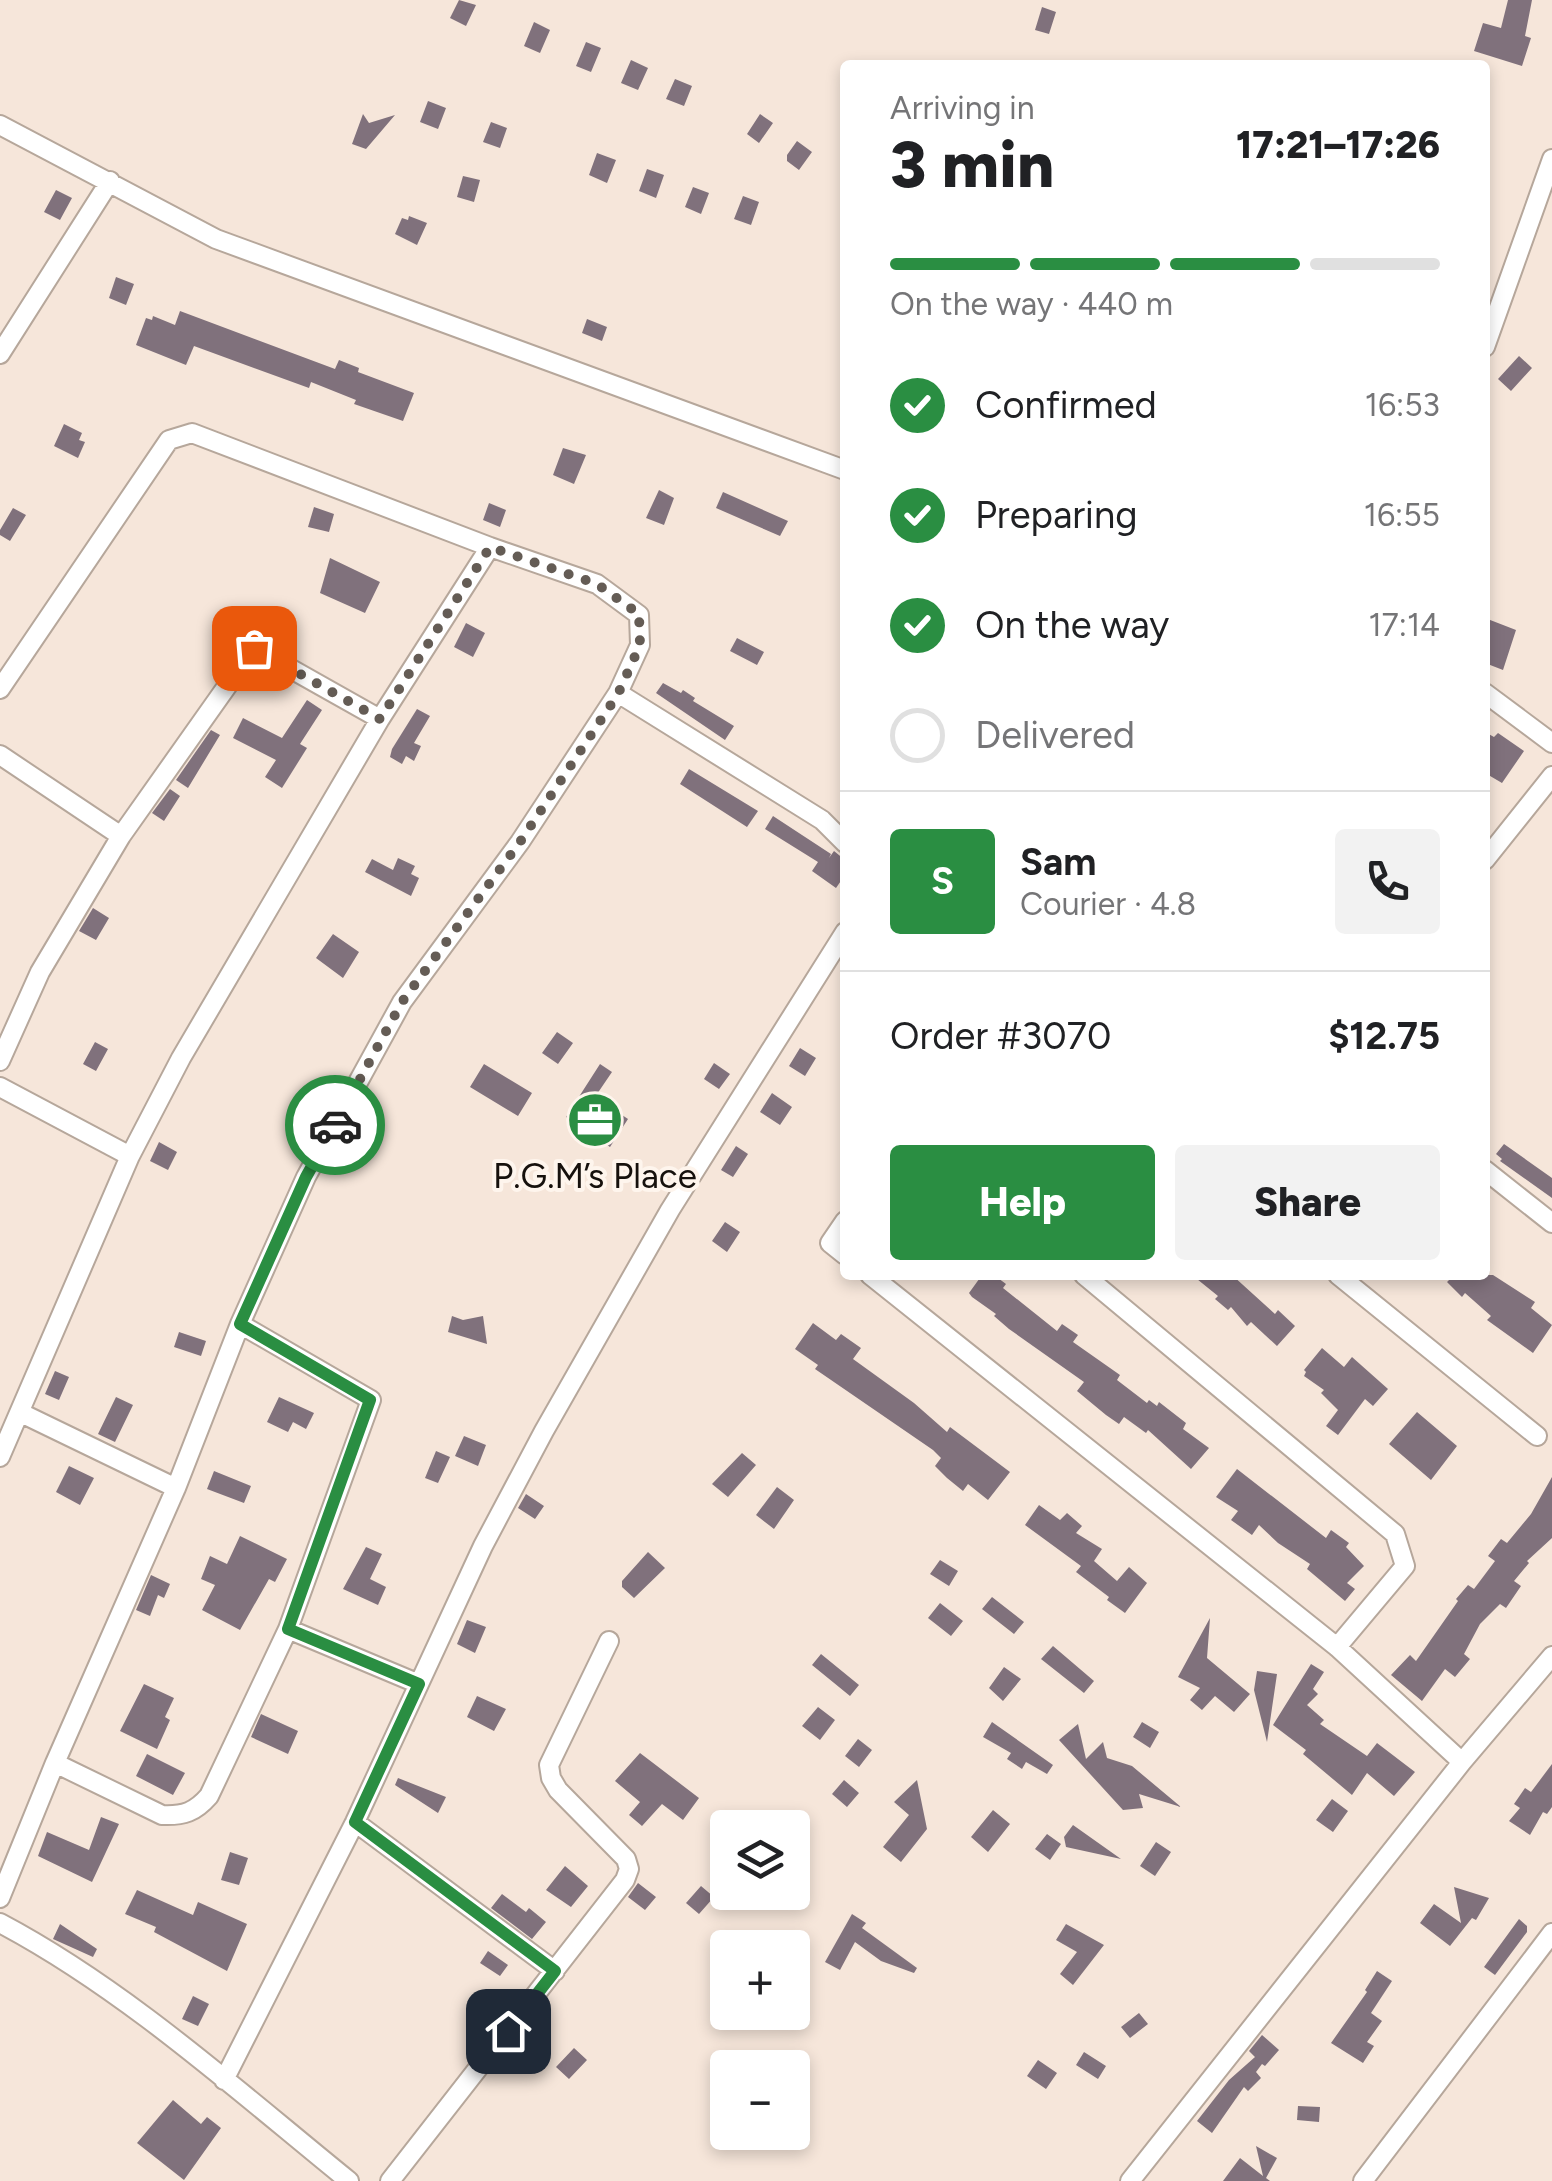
<!DOCTYPE html>
<meta charset="utf-8">
<style>
body{margin:0;font-family:Figtree,sans-serif;background:#f2f2f2;color:#202124;height:100vh;display:flex;flex-direction:column;font-size:38px;white-space:nowrap}
*{box-sizing:border-box;margin:0}
p{font-size:32px;color:#757577}
.icon{flex:none;width:55px;height:55px;fill:none;stroke:currentColor;stroke-width:2;stroke-linecap:round;stroke-linejoin:round}
.map{position:relative;flex:1;overflow:hidden}
.panel{position:absolute;left:840px;top:60px;width:650px;height:1220px;display:flex;flex-direction:column;background:#fff;border-radius:10px;box-shadow:0 5px 15px #0003}
.panel>*{flex:none}
.tools{position:absolute;left:710px;top:1810px;display:grid;gap:20px}
.tools a{display:grid;place-items:center;width:100px;height:100px;border-radius:10px;background:#fff;box-shadow:0 5px 15px #0003;font-size:50px}
.pin{position:absolute;display:grid;place-items:center;width:85px;height:85px;color:#fff;margin:-42px;border-radius:20px;box-shadow:0 5px 15px #0006}
.courier{position:absolute;display:grid;place-items:center;width:100px;height:100px;margin:-50px;border:8px solid #2a8e42;border-radius:50%;background:#fff;color:#222;box-shadow:0 2px 12px #0007}
.headline em{font-style:normal;font-weight:800}
.headline div{display:flex;flex-direction:column-reverse}
.headline{display:flex;align-items:center;justify-content:space-between;height:170px;padding:0 50px}
h1{font-size:65px;font-weight:800;line-height:75px}
.bar{display:grid;grid-template-columns:repeat(4,1fr);gap:15px 10px;align-content:center;height:120px;padding:0 50px}
.bar i{height:12px;border-radius:8px;background:#e0e0e0}
.bar .active{background:#2a8e42}
.bar p{grid-column:span 4}
.line{display:flex;align-items:center;gap:25px;padding:0 50px;border-top:2px solid #e0e0e0}
.line div{flex:1}
.round{display:grid;place-items:center;flex:none;width:105px;height:105px;border-radius:10px;background:#f2f2f2}
ol{padding:0 50px;list-style:none}
li{display:flex;align-items:center;gap:30px;height:110px}
li p{margin-inline-start:auto}
li .icon{padding:10px;border-radius:50%;background:#2a8e42;color:#fff;stroke-width:4}
li:last-child{color:#757577}
li i{width:55px;height:55px;border:5px solid #e0e0e0;border-radius:50%}
.primary-button{display:flex;gap:20px;margin-top:auto;padding:20px 50px}
.primary-button a{flex:1;height:115px;border-radius:10px;background:#2a8e42;color:#fff;font-size:40px;font-weight:800;line-height:115px;text-align:center}
.primary-button a+a{background:#f2f2f2;color:#202124}
.map>svg:first-child{display:block}
</style>
<div class="map">
<svg width="1552" height="2181" viewBox="0 0 1552 2181">
<rect width="100%" height="100%" fill="#f6e6da"/>
<!-- building -->
<path fill="#80717c" d="M459 0 476 5 466 26 450 18Z
M1508 0H1532L1525 36 1531 38 1522 66 1474 51 1483 23 1501 28Z
M1042 7 1056 12 1049 34 1035 30Z
M534 22 550 30 540 53 524 46Z
M586 42 601 48 591 72 576 66Z
M631 60 648 68 638 90 621 83Z
M675 79 692 86 684 106 666 99Z
M428 101 446 108 438 129 420 122Z
M363 114 369 123 395 115 366 149 352 144Z
M760 114 773 123 759 143 747 134Z
M491 122 507 128 500 148 483 142Z
M797 141 812 152 799 170 787 161V155Z
M597 153 616 160 607 183 589 175Z
M647 169 664 175 656 198 639 191Z
M463 176 480 180 474 202 457 197Z
M693 187 709 193 701 214 685 207Z
M56 190 72 198 60 220 44 212Z
M743 196 759 202 751 225 734 219Z
M409 216 427 223 417 245 395 234 402 218 408 220Z
M116 277 134 284 126 305 109 298Z
M180 311 335 369 339 360 359 368 358 372 414 393 403 421 354 404 356 400 311 382 309 388 194 346 186 365 136 345 146 318 152 320 153 316 175 325Z
M587 319 607 327 602 341 582 333Z
M1519 356 1532 368 1511 391 1498 379Z
M64 424 82 433 79 440 85 442 78 458 54 446Z
M563 448 586 455 574 484 553 475Z
M659 490 674 498 664 525 646 518Z
M723 492 788 521 780 536 716 508Z
M489 503 506 510 500 527 483 520Z
M314 507 334 514 329 532 308 527Z
M13 508 26 515 10 541 0 535V530Z
M330 558 380 582 365 613 320 593Z
M1485 618 1516 630 1503 670 1485 663Z
M466 623 485 633 473 657 454 647Z
M737 638 764 652 757 665 730 651Z
M663 683 681 693 683 690 695 698 693 701 734 726 725 740 656 693Z
M307 700 322 710 300 744 307 748 282 788 265 777 276 760 233 738 243 718 282 738Z
M417 709 430 716 414 743 421 746 414 761 406 756 402 764 390 757 392 749Z
M211 730 220 735 188 788 176 780Z
M1485 732 1494 737 1498 733 1524 751 1502 783 1485 773Z
M689 769 758 811 747 827 680 784Z
M170 789 180 796 164 821 152 813Z
M773 816 831 854 829 858 834 851 845 860V875L836 888 812 871 818 862 765 829Z
M398 858 415 866 411 874 419 878 411 896 365 872 372 859 393 870Z
M93 908 109 918 96 940 79 931Z
M333 934 359 952 343 978 316 958Z
M557 1032 573 1043 558 1064 542 1053Z
M95 1042 108 1049 96 1071 83 1064Z
M800 1048 816 1058 805 1076 789 1066Z
M714 1063 730 1074 719 1089 704 1079Z
M484 1064 532 1093 518 1116 470 1087Z
M600 1064 612 1072 595 1097 628 1119 610 1147 566 1117Z
M772 1093 792 1107 780 1125 760 1112Z
M159 1142 177 1152 168 1170 150 1161Z
M1504 1144 1552 1178V1198L1500 1161 1502 1159 1496 1154Z
M736 1146 748 1154 733 1177 721 1170Z
M725 1222 740 1232 727 1252 712 1241Z
M982 1275H994L1006 1284 1003 1288 1057 1331 1062 1324 1078 1335 1073 1342 1120 1375 1117 1380 1147 1403 1149 1400 1157 1406 1159 1402 1186 1423 1183 1429 1209 1448 1191 1469 1148 1430 1146 1433 1124 1417 1119 1424 1106 1415 1077 1391 1084 1382 1009 1329 994 1316 996 1314 972 1297 969 1293Z
M1192 1275H1232L1275 1314 1278 1310 1295 1326 1277 1346 1251 1322 1247 1326 1231 1307 1228 1310 1215 1299 1218 1296Z
M1454 1275H1493L1535 1302 1531 1308 1552 1325 1533 1353 1487 1320 1491 1316 1465 1293 1462 1297 1447 1282Z
M452 1316 463 1320 483 1316 487 1344 448 1332Z
M813 1323 836 1340 841 1334 861 1348 853 1359 914 1403 947 1432 950 1427 1010 1472 988 1500 968 1484 963 1491 947 1478 935 1466 941 1458 933 1450 815 1369 818 1365 795 1349Z
M179 1332 206 1341 201 1356 174 1347Z
M1322 1348 1344 1367 1352 1357 1388 1389 1373 1406 1365 1399 1338 1435 1326 1426 1338 1410 1321 1393 1324 1390 1304 1376 1306 1372 1304 1370Z
M55 1371 69 1377 59 1400 45 1394Z
M116 1397 133 1405 115 1442 98 1434Z
M279 1397 314 1413 306 1429 293 1422 288 1432 267 1422Z
M1417 1412 1457 1446 1431 1480 1389 1444Z
M464 1436 486 1445 478 1466 455 1456Z
M436 1451 450 1457 438 1483 425 1478Z
M742 1453 756 1465 728 1497 712 1484Z
M69 1466 94 1478 80 1505 56 1492Z
M1237 1469 1326 1538 1331 1530 1349 1543 1346 1547 1364 1566 1347 1583 1355 1589 1345 1601 1307 1569 1310 1564 1278 1543 1259 1525 1252 1535 1231 1520 1238 1511 1216 1497Z
M214 1471 251 1486 244 1503 207 1489Z
M1552 1477V1538L1527 1561 1529 1563 1514 1581 1521 1586 1506 1608 1500 1604 1480 1624 1464 1654 1470 1659 1455 1677 1445 1669 1422 1701 1391 1675 1410 1655 1416 1661 1458 1601 1456 1599 1468 1585 1474 1589 1495 1561 1488 1556 1501 1539 1507 1543 1531 1514Z
M777 1487 794 1500 774 1529 756 1515Z
M526 1494 544 1506 535 1519 518 1508Z
M1039 1505 1060 1520 1067 1513 1082 1526 1076 1533 1102 1549 1094 1561 1117 1581 1129 1567 1147 1583 1125 1613 1107 1600 1109 1597 1076 1572 1081 1566 1025 1525Z
M240 1536 287 1559 275 1582 269 1579 240 1630 202 1610 215 1585 201 1579 210 1556 227 1564Z
M366 1547 382 1554 370 1579 386 1587 378 1605 343 1589Z
M648 1552 665 1568 634 1598 622 1587V1581Z
M940 1560 958 1571 949 1586 930 1574Z
M151 1575 170 1584 164 1598 158 1595 150 1616 136 1610Z
M992 1597 1024 1622 1014 1634 982 1609Z
M940 1603 963 1621 951 1636 928 1618Z
M1210 1618 1207 1658 1250 1694 1234 1712 1215 1696 1202 1710 1190 1700 1200 1688 1178 1677Z
M467 1620 486 1627 475 1653 457 1644Z
M1053 1646 1094 1681 1084 1693 1041 1659Z
M821 1654 859 1685 850 1696 812 1665Z
M1311 1664 1324 1672 1313 1689 1318 1694 1307 1705 1324 1720 1320 1724 1367 1756 1377 1743 1415 1772 1394 1796 1367 1773 1352 1795 1303 1754 1306 1750 1273 1725Z
M1004 1667 1021 1679 1003 1701 989 1688Z
M1257 1671 1277 1674 1267 1742 1254 1690Z
M144 1684 174 1698 165 1717 170 1720 157 1749 120 1731Z
M477 1696 506 1709 494 1731 467 1717Z
M818 1707 835 1720 820 1740 802 1726Z
M261 1714 298 1731 288 1754 251 1737Z
M992 1722 1053 1765 1047 1774 1026 1762 1022 1769 1007 1759 1011 1753 983 1737Z
M1142 1722 1159 1732 1150 1748 1133 1737Z
M1078 1724 1086 1759 1103 1742 1107 1758 1132 1766 1181 1807 1139 1794 1143 1808 1123 1810 1059 1740Z
M858 1739 872 1750 859 1767 845 1756Z
M640 1753 699 1798 683 1820 662 1804 642 1826 629 1815 640 1802 615 1781Z
M147 1754 185 1773 173 1795 136 1776Z
M1552 1764V1807L1547 1814 1543 1812 1530 1835 1509 1821 1520 1808 1514 1804 1525 1788 1531 1792Z
M398 1778 446 1797 438 1813 395 1785Z
M844 1780 859 1793 847 1807 832 1794Z
M917 1780 927 1829 901 1862 883 1847 909 1815 894 1802Z
M1332 1799 1348 1811 1333 1832 1316 1820Z
M993 1810 1010 1824 988 1852 971 1837Z
M101 1817 119 1824 92 1882 38 1856 47 1832 89 1850Z
M1073 1825 1121 1859 1066 1847 1064 1837Z
M1047 1834 1061 1844 1050 1860 1035 1849Z
M1156 1842 1171 1852 1155 1876 1140 1866Z
M230 1852 248 1858 239 1885 221 1880Z
M565 1866 588 1886 571 1907 546 1890Z
M638 1883 656 1897 645 1910 628 1897Z
M701 1886 714 1897 699 1914 686 1903Z
M1454 1887 1489 1898 1476 1920 1472 1918 1450 1946 1420 1923 1434 1904 1461 1923Z
M137 1890 193 1915 198 1902 247 1924 227 1971 154 1932 156 1927 125 1914Z
M502 1894 526 1912 529 1908 546 1922 532 1939 491 1908Z
M852 1914 866 1923 862 1928 917 1968 914 1973 881 1961 855 1942 840 1970 825 1962Z
M1519 1919 1527 1926V1932L1495 1975 1484 1967Z
M60 1924 97 1949 93 1957 53 1939Z
M1066 1924 1104 1945 1073 1985 1060 1974 1077 1952 1056 1940Z
M488 1951 508 1965 500 1976 480 1963Z
M1377 1971 1392 1981 1371 2013 1382 2021 1367 2042 1374 2046 1363 2063 1331 2043 1367 1992 1365 1990Z
M193 1996 209 2004 198 2026 182 2019Z
M1139 2013 1148 2024 1130 2038 1121 2027Z
M1262 2035 1279 2050 1265 2066 1262 2064 1256 2072 1261 2078 1248 2091 1244 2087 1212 2133 1197 2121 1229 2080 1255 2057 1249 2051Z
M574 2048 587 2060 569 2079 556 2067Z
M1084 2052 1106 2066 1098 2079 1076 2065Z
M1038 2060 1057 2073 1046 2089 1027 2076Z
M173 2100 201 2124 207 2117 221 2128 184 2180 137 2143Z
M1298 2106 1320 2107 1319 2122 1297 2120Z
M1256 2146 1277 2158 1266 2178 1270 2181H1223L1240 2158 1263 2176Z"/>
<g fill="none" stroke-linecap="round" stroke-linejoin="round">
<!-- minor casing -->
<g stroke="#b6a79b" stroke-width="22">
<path id="minor" d="M0 125 216 239 845 470
M1485 347 1552 159
M0 354 110 181
M0 689 169 440 192 433 490 547 597 584 639 615 640 645 618 693 520 842 402 1002 306 1177 240 1324 176 1488 55 1763 0 1898
M618 693 822 820 845 843
M1485 693 1552 743
M0 755 121 836
M1485 860 1552 776
M0 1061 40 972 121 836 254 648 380 719
M0 1087 130 1156
M1485 1170 1552 1223
M845 1221 830 1243 845 1255
M870 1275 1337 1647 1462 1762
M1084 1275 1395 1534 1405 1566 1337 1647
M1338 1275 1537 1436
M21 1413 176 1488
M0 1457 130 1156 181 1058 380 719 490 547
M288 1629 419 1684
M55 1763 162 1815C184 1816 195 1812 209 1796L288 1629 371 1400 240 1324
M355 1822 555 1971
M0 1923C125 1989 239 2092 349 2181
M224 2080 355 1822 483 1546 544 1431 670 1210 845 932
M390 2181 625 1880 629 1869 626 1859 558 1790 551 1778 549 1765 609 1641
M1130 2181 1462 1762 1552 1656
M1363 2181 1552 1933"/>
</g>
<!-- minor -->
<use href="#minor" stroke="#fff" stroke-width="18"/>
</g>
<g fill="none" stroke-linecap="round" stroke-linejoin="round">
<!-- done -->
<path stroke="#645c55" stroke-width="10" stroke-dasharray="0 18" d="M254 648 380 719 490 547 597 584 639 614 640 645 618 694 520 842 402 1002 335 1125"/>
<!-- route -->
<path stroke="#2a8e42" stroke-width="12" d="M335 1125 306 1177 240 1324 370 1400 288 1629 419 1684 355 1822 555 1971 508 2031"/>
</g>
<!-- icons -->
<defs>
<g id="office-disc" transform="scale(2.875)"><circle r="9.5" fill="#2a8e42" stroke="#fef5ed"/><path d="M-6-3h4V-5.5h4V-3h4V5H-6ZM-1-4.5V-3h2v-1.5ZM-6 0V1H6V0Z" fill="#fff"/></g>
</defs>
<g fill-rule="evenodd">
<use href="#office-disc" x="595" y="1120"/>
</g>
<g text-anchor="middle" dominant-baseline="central" stroke-width="8" stroke-linejoin="round" paint-order="stroke">
<!-- poi labels -->
<g font-size="35" fill="#16110d" stroke="#fef5ed">
<text x="595" y="1176">P.G.M’s Place</text>
</g>
</g>
</svg>
<div class="tools">
<a><svg class="icon" aria-label="layers" viewBox="0 0 24 24"><path d="M12 4l9 5-9 5-9-5zM3 14l9 5 9-5"/></svg></a>
<a>+</a>
<a>−</a>
</div>
<div class="pin" style="left:254px;top:648px;background:#ea580c"><svg class="icon" aria-label="bag" viewBox="0 0 24 24"><path d="M5 8h14l-1 12H6zM9 8a3 3 0 0 1 6 0"/></svg></div>
<div class="pin" style="left:508px;top:2031px;background:#1f2937"><svg class="icon" aria-label="home" viewBox="0 0 24 24"><path d="M3 11l9-7 9 7M6 9v11h12V9"/></svg></div>
<div class="courier" style="left:335px;top:1125px"><svg class="icon" aria-label="car" viewBox="0 0 24 24"><path d="M5 17H2v-5l4-1 3-4h7l3 4 3 1v5h-3M9 17h6M6 11h13"/><circle cx="7" cy="17" r="2"/><circle cx="17" cy="17" r="2"/></svg></div>
<section class="panel">
<div class="headline"><div><h1>3 min</h1><p>Arriving in</p></div><em>17:21–17:26</em></div>
<div class="bar"><i class="active"></i><i class="active"></i><i class="active"></i><i></i><p>On the way · 440 m</p></div>
<ol>
<li><svg class="icon" aria-label="check" viewBox="0 0 24 24"><path d="M5 12l5 5 9-10"/></svg>Confirmed<p>16:53</p></li>
<li><svg class="icon" aria-label="check" viewBox="0 0 24 24"><path d="M5 12l5 5 9-10"/></svg>Preparing<p>16:55</p></li>
<li><svg class="icon" aria-label="check" viewBox="0 0 24 24"><path d="M5 12l5 5 9-10"/></svg>On the way<p>17:14</p></li>
<li><i></i>Delivered</li>
</ol>
<div class="line" style="height:180px"><b class="round" style="background:#2a8e42;color:#fff">S</b><div><b>Sam</b><p>Courier · 4.8</p></div><a class="round"><svg class="icon" aria-label="phone" viewBox="0 0 24 24"><path d="M5 4h4l2 5-3 2q2 4 5 5l2-3 5 2v4C11 20 4 13 5 4z"/></svg></a></div>
<div class="line" style="height:130px"><div>Order #3070</div><b>$12.75</b></div>
<div class="primary-button"><a>Help</a><a>Share</a></div>
</section>
</div>
